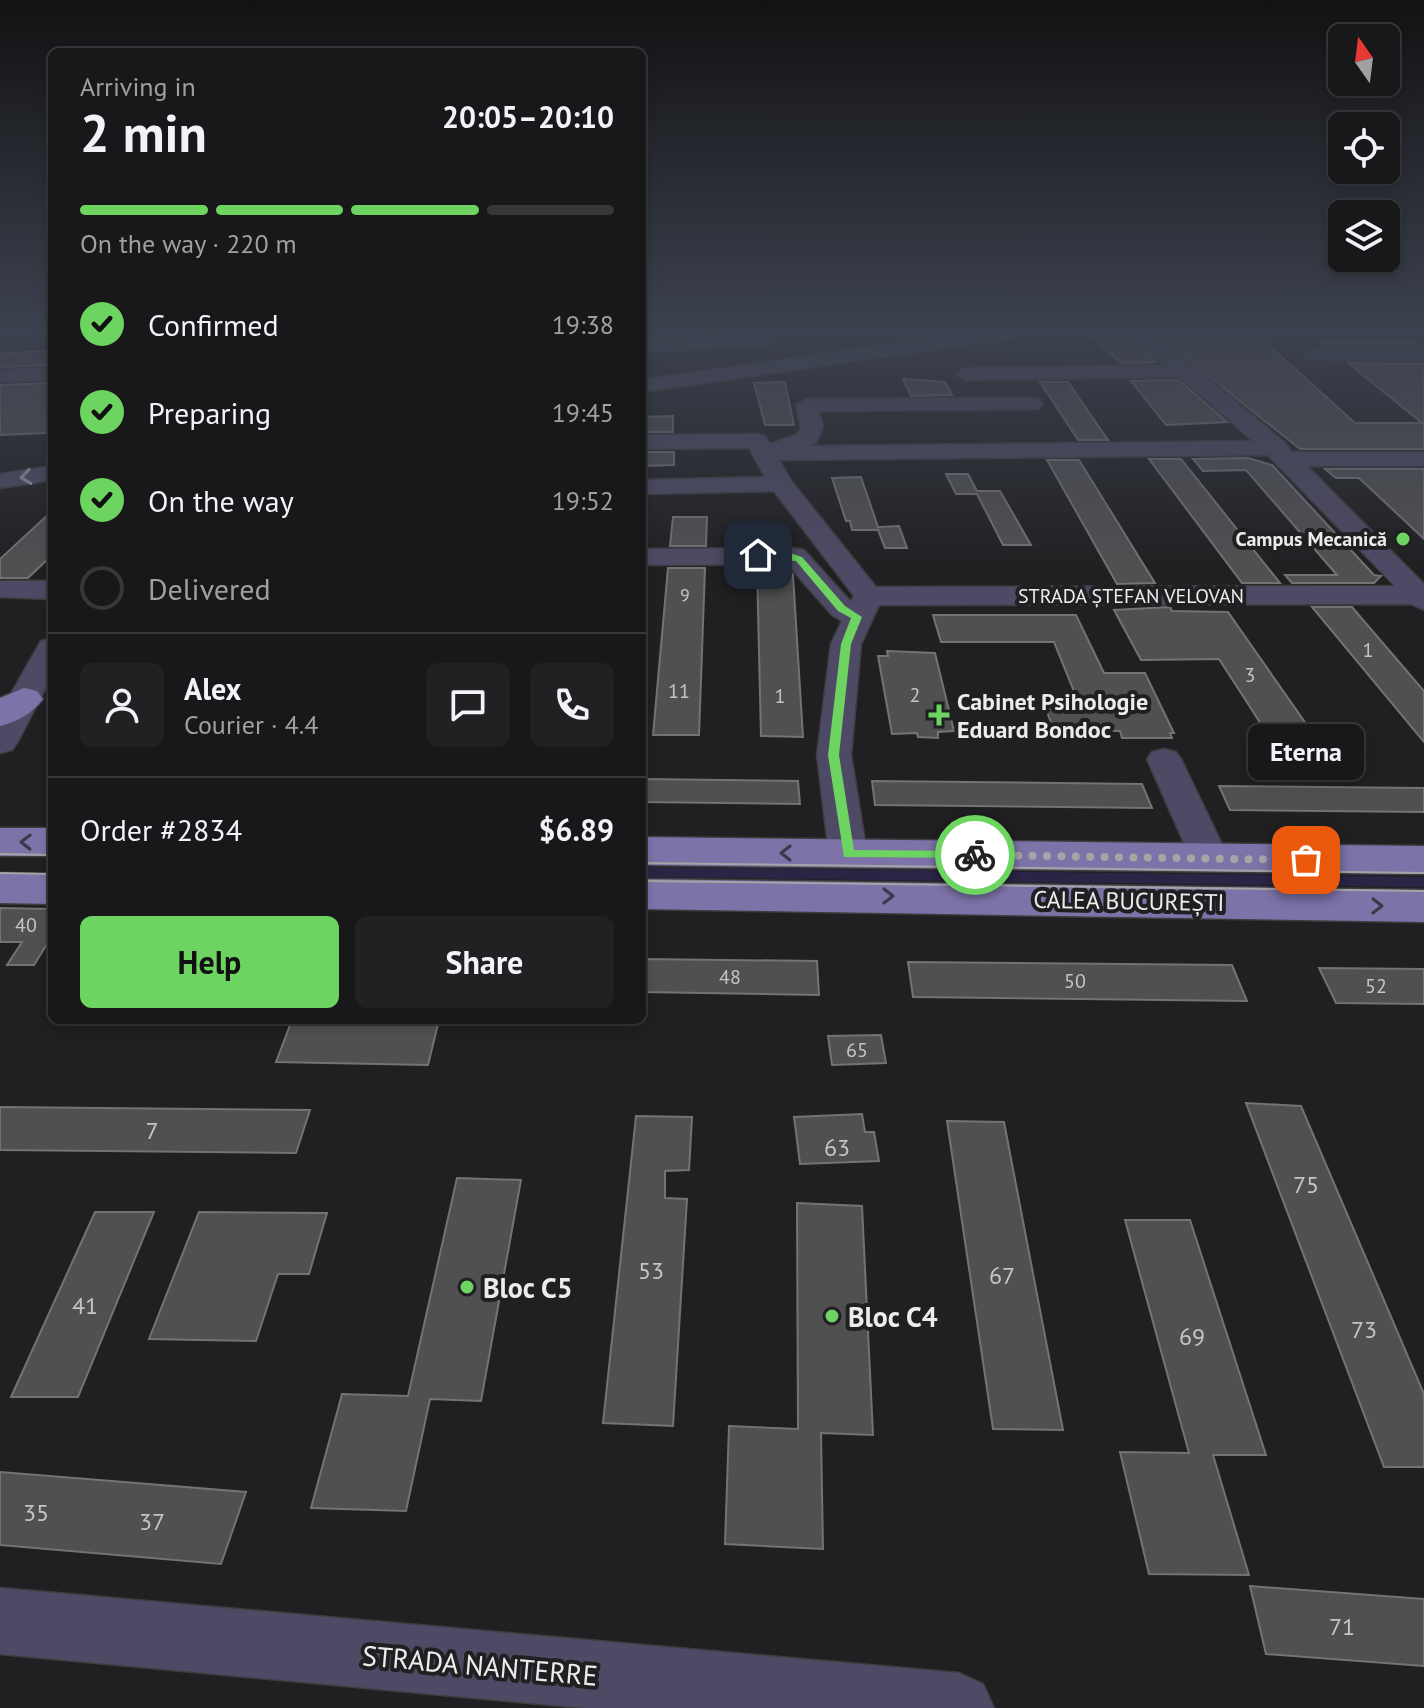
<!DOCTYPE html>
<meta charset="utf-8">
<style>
body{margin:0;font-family:"PT Sans",sans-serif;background:#212123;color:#f1f3f6;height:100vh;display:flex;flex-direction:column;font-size:30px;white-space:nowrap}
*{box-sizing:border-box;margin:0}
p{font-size:26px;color:#9fa0a2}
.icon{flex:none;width:44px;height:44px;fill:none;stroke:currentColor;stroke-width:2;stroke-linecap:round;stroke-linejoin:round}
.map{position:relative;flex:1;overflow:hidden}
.drawer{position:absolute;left:48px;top:48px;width:598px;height:976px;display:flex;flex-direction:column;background:#18181a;border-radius:12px;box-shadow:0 4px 12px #0003,0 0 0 2px #363739}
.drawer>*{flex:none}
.needle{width:52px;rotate:346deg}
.fabs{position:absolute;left:1328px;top:24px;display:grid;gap:16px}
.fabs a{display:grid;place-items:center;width:72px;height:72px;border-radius:12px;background:#18181a;box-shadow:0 4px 12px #0003,0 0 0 2px #363739;font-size:40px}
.pin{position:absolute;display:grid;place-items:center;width:68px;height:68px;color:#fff;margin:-34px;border-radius:16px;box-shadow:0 4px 12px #0006}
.courier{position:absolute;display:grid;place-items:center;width:80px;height:80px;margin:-40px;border:6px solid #6dd361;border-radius:50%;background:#fff;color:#222;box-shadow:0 2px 10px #0007}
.bubble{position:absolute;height:56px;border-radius:12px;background:#18181a;box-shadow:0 4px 12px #0003,0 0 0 2px #363739;font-size:26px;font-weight:700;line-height:56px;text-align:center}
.head em{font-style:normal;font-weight:700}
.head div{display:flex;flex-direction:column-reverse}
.head{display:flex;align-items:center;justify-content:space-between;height:136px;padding:0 32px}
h1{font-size:52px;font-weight:700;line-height:60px}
.bar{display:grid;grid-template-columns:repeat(4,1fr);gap:12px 8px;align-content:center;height:96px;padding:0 32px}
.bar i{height:10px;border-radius:6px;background:#363739}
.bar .current{background:#6dd361}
.bar p{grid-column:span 4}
.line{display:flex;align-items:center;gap:20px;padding:0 32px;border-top:2px solid #363739}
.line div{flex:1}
.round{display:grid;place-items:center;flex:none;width:84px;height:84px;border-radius:12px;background:#212123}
ol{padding:0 32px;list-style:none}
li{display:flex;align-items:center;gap:24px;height:88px}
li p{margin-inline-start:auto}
li .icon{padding:8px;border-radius:50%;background:#6dd361;color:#111;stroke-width:4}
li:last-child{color:#9fa0a2}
li i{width:44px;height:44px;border:4px solid #363739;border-radius:50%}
.cta{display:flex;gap:16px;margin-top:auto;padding:16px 32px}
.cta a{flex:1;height:92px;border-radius:12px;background:#6dd361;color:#111;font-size:32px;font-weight:700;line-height:92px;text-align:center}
.cta a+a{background:#212123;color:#f1f3f6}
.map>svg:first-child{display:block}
</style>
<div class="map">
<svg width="1424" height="1708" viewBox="0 0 1424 1708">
<rect width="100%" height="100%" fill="#202022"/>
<!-- green -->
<path fill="#2b2445" d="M642 867 1424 877V887L642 877Z"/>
<!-- building -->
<path fill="#505052" stroke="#737375" stroke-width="2" d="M1086 331H1122L1157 362 1121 363Z
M1152 331 1254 332 1355 423H1422L1348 363 1424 364V449H1300Z
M1410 341 1417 346H1327L1322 342Z
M52 351V365L0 367V353Z
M903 379 945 382 952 395 911 396Z
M1179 380 1227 422 1166 425 1131 381Z
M785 382 794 425H765L754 383Z
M1040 382H1068L1108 440H1078Z
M52 383V427L46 433 0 435V385Z
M673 416V432H642V417Z
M642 452H674V465L642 466Z
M1248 458 1272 465 1374 575 1381 576 1374 583H1292L1285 575H1337L1246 470 1203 471 1193 459Z
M1149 459H1181L1280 583H1242Z
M1047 460H1079L1155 583 1117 584Z
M1325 469H1424V539L1359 478H1336Z
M946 474H968L977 491H1000L1031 545H1003L977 494H956Z
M861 477 878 527 899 526 907 548H885L878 530H852L850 521H846L832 478Z
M52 511V555L28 578H0V559Z
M673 517H707L706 546H670Z
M757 567H786L793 575 803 737 761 736Z
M668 568H705L699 735H653Z
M1170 607 1172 611 1228 612 1316 738H1270L1219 659 1141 660 1114 610Z
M1312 607H1352L1424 691V742Z
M933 615H1076L1104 673H1145L1174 733H1170L1172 738H1122L1120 731H1054L1046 709H1081L1054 642H941Z
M887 651 935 653 954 731 938 732V738L918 737 917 733 892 734 878 656H888Z
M642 779 798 781 800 804 642 802Z
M872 781 1142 784 1152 808 875 805Z
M1219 786 1424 788V812L1230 810Z
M0 908 52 909V936L34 965H7L22 942H0Z
M642 959 817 961 819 995 642 992Z
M908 962 1232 965 1247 1001 913 997Z
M1319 968 1424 969V1004L1336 1003Z
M292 1020H439L428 1065 276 1062Z
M881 1035 886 1063 832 1065 828 1036Z
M1246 1103 1301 1106 1424 1394V1467H1384Z
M0 1107 310 1110 296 1153 0 1150Z
M862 1114 865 1132H874L879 1161 800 1164 794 1117Z
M636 1116 692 1117 689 1170 665 1171V1198L687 1199 673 1426 603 1423Z
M947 1121 1004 1122 1063 1430 993 1429Z
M457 1178 521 1180 481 1401 430 1399 406 1511 311 1508 342 1394 408 1396Z
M797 1203 862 1206 873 1435 821 1433 823 1549 725 1544 729 1426 798 1429Z
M95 1212H154L78 1397H11Z
M199 1212 327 1213 309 1274H278L256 1341 149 1339Z
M1125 1220H1190L1266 1455H1213L1249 1575 1149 1574 1120 1452 1189 1453Z
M0 1472 87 1479 246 1492 221 1564 0 1545Z
M1250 1586 1424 1599V1666L1266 1654Z"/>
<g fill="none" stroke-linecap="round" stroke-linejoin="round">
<!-- minor casing -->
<g stroke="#3d3d3e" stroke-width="3">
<path id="minor" d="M978 331H1029L1020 337 642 392V380Z
M1125 331H1146L1195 367 1285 443 1292 452H1424V466H1307L1424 584V610L1411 604 879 605 861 644 851 755 867 854 861 863 848 866 835 863 829 854 817 755 831 644 842 621 832 615 787 564 642 565V549L794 548 804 550 851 602 854 596 774 491 642 494V480L765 477 749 448 642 449V435L757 434 765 436 770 444 798 434 801 427 796 405 807 399 1031 398 1039 399 1042 404 1039 409 819 411 823 427 816 443 809 446 1253 441 1180 377 965 380 955 374 965 368 1165 365ZM1268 455 1395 586 876 587 792 482 779 460Z
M763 335 773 341 770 345 642 352V340Z
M1314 349H1424V361L1307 359 1304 355 1307 351Z
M52 368V380L0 382V370Z
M52 466V480L0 488V474Z
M0 581H52V599L0 597Z
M52 638V676L17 743 12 750 0 753V713L41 641Z
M1164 749 1176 752 1181 759 1229 859 1223 868 1210 871 1197 868 1191 859 1147 759 1152 752Z
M0 1588 959 1673 983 1684 994 1708H584L0 1654Z"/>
</g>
<!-- major casing -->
<g stroke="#3d3d3e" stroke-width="3">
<path id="major" d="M24 688 37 691 43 699C33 713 17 722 0 726V698Z
M0 828H52V856H0Z
M642 837 1424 846V874L642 865Z
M0 873 52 874V904L0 903Z
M642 879 1424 890V922L642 909Z"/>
</g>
<!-- minor -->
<use href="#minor" fill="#4e4a65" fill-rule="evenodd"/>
<!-- major -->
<use href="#major" fill="#7d73a9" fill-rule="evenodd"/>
<!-- tram -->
<path stroke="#a4a4a6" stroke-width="2" d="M0 854 52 855
M642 863 1424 873
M0 873 52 874
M642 881 1424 891"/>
</g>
<!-- one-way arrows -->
<defs><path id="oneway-chevron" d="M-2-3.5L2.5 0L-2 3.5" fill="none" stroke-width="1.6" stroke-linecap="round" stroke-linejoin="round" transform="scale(2)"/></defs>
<use stroke="#9593a2" href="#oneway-chevron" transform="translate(26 477) rotate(172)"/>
<g stroke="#3c394a">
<use href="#oneway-chevron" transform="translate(26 842) rotate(-179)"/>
<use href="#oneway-chevron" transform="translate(786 853) rotate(-179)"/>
<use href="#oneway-chevron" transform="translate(888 896) rotate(1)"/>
<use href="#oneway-chevron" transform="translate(1377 906) rotate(1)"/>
</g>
<!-- sky -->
<linearGradient id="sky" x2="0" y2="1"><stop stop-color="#121213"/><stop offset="0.58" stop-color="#3c424f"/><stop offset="1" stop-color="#3c424f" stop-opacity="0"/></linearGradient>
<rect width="1424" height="570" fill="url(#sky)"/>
<!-- route -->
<path fill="#6dd361" d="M758 552H787L802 557 845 606 862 617 851 644 839 755 854 850 975 851 982 855 980 858 844 857 828 755 841 644 851 618 838 611 796 561 755 557Z"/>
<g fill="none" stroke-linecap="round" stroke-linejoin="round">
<!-- done -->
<path stroke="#a5a5a6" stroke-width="8" stroke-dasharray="0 14.4" d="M975 855 1306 860"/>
</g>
<!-- markers -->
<g fill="#6dd361" stroke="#202022" stroke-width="3">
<circle cx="1403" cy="539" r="8"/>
<path d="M935 703h8v8h8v8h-8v8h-8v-8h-8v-8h8z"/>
<circle cx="467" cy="1287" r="8"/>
<circle cx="832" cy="1316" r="8"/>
</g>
<g text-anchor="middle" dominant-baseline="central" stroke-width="8" stroke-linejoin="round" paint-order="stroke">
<!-- far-number labels -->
<g font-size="18" fill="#c5c5c6">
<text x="685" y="594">9</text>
</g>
<!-- far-poi labels -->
<g font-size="20" font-weight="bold" fill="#ececed" stroke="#202022" text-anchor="end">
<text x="1387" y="539">Campus Mecanică</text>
</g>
<!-- far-street labels -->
<g font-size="20" fill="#ececed" stroke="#202022">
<text x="1131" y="596">STRADA ȘTEFAN VELOVAN</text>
</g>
<!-- number labels -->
<g font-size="20" fill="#c5c5c6">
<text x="1368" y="650">1</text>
<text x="1250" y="675">3</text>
<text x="679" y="691">11</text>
<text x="915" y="695">2</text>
<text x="780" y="696">1</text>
<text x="26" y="925">40</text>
<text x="730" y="977">48</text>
<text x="1075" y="981">50</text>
<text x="1376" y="986">52</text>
<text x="857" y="1050">65</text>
</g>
<!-- poi labels -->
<g font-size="24" font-weight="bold" fill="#ececed" stroke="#202022" text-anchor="start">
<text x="957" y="701">Cabinet Psihologie<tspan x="957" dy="28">Eduard Bondoc</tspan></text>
</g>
<!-- street labels -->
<g font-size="24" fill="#ececed" stroke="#202022">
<text transform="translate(1129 901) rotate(1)">CALEA BUCUREȘTI</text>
</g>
<!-- near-number labels -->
<g font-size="24" fill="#c5c5c6">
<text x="152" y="1130">7</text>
<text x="837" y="1147">63</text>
<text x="1306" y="1184">75</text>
<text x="651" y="1270">53</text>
<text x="1002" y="1275">67</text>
<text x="85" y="1305">41</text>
<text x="1364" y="1329">73</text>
<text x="1192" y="1336">69</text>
<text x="36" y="1512">35</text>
<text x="152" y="1521">37</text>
<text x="1342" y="1626">71</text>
</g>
<!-- near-poi labels -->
<g font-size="28" font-weight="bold" fill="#ececed" stroke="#202022" text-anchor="start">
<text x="483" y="1287">Bloc C5</text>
<text x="848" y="1316">Bloc C4</text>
</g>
<!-- near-street labels -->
<g font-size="28" fill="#ececed" stroke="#202022">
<text transform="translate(480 1665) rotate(5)">STRADA NANTERRE</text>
</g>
</g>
</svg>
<div class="fabs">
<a><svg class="needle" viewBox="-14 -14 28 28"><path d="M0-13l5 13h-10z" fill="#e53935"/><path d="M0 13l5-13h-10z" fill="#9fa0a2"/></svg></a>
<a><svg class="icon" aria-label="locate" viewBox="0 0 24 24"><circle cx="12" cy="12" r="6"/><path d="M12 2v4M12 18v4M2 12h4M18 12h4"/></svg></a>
<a><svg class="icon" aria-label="layers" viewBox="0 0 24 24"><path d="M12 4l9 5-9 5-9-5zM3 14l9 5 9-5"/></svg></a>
</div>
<div class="pin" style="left:1306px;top:860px;background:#ea580c"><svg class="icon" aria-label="bag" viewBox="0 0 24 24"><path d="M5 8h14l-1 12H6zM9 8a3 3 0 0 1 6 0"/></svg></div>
<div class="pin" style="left:758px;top:555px;background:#1f2937"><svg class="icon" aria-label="home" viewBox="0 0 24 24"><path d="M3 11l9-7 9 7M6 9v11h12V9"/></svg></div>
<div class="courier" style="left:975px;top:855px"><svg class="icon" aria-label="bike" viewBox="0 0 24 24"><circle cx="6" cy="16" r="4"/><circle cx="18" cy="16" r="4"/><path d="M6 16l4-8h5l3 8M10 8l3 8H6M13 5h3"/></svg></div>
<div class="bubble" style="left:1248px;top:724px;width:116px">Eterna</div>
<section class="drawer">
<div class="head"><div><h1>2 min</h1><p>Arriving in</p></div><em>20:05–20:10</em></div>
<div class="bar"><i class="current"></i><i class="current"></i><i class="current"></i><i></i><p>On the way · 220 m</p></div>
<ol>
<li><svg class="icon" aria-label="check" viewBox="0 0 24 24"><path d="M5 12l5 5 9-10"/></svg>Confirmed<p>19:38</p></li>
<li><svg class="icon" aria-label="check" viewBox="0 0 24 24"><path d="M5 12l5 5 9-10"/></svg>Preparing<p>19:45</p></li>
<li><svg class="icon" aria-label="check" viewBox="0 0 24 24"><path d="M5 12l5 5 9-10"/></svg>On the way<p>19:52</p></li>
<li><i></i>Delivered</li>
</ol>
<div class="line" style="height:144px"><a class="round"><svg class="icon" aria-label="person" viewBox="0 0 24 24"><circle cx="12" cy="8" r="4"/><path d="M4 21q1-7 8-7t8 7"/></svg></a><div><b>Alex</b><p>Courier · 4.4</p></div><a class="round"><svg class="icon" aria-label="chat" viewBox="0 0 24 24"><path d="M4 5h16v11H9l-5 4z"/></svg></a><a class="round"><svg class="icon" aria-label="phone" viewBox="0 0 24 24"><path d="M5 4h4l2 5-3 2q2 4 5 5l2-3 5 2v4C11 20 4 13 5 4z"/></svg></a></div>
<div class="line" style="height:104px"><div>Order #2834</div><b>$6.89</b></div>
<div class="cta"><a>Help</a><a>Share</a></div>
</section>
</div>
